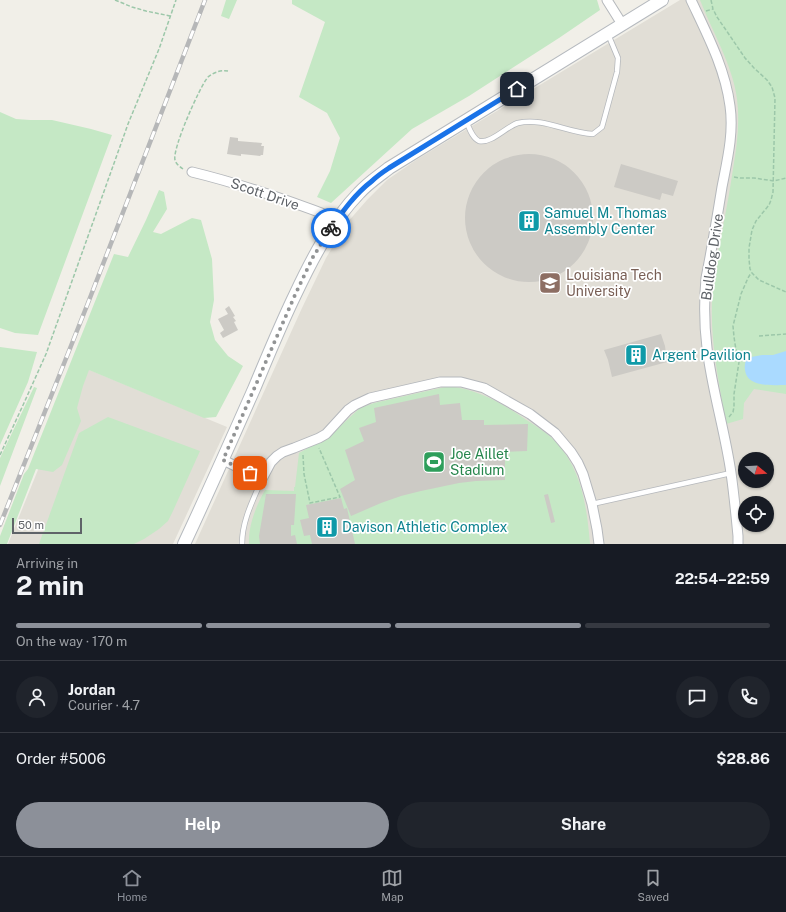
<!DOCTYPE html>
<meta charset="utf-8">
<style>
body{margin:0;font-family:"Public Sans",sans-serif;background:#20242c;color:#f1f3f6;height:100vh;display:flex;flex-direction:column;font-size:15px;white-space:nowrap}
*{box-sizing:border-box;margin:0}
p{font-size:13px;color:#9ea1a6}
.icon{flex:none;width:22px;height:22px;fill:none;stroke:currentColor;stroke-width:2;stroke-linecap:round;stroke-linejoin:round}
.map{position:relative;height:544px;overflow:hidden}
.panel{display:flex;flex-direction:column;background:#171b24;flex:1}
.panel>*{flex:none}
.needle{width:26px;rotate:108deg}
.buttons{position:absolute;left:738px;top:452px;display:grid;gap:8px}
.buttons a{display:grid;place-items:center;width:36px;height:36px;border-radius:50%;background:#171b24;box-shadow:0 1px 3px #0004;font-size:20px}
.scale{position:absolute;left:12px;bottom:10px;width:70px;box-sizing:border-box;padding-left:4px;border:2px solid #5f6368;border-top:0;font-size:11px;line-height:14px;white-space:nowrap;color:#5f6368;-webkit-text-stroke:3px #fff;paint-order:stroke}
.pin{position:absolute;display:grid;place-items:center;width:34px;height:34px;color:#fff;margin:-17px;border-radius:8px;box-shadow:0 2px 6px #0006}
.courier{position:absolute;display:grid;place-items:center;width:40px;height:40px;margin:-20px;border:3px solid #1a73e8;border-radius:50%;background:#fff;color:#222;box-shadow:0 1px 5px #0007}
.summary em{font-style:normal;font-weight:700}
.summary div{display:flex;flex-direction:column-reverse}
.summary{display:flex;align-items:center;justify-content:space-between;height:68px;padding:0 16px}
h1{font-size:26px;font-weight:700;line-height:30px}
.bar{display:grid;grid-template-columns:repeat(4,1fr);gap:6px 4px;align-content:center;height:48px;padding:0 16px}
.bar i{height:5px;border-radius:3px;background:#363941}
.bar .active{background:#8c9099}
.bar p{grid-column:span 4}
.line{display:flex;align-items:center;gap:10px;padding:0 16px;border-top:1px solid #363941}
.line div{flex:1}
.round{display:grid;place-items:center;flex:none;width:42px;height:42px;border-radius:21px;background:#20242c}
.action{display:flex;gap:8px;margin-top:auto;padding:8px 16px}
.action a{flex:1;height:46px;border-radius:24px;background:#8c9099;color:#fff;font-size:16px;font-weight:700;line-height:46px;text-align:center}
.action a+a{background:#20242c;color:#f1f3f6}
.tabs{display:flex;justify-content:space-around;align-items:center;height:56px;border-top:1px solid #363941;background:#171b24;font-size:11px;color:#9ea1a6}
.tabs a{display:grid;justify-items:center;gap:2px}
.tabs .active{color:#8c9099}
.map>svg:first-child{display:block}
</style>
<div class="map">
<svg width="786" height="544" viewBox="0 0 786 544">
<rect width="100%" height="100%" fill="#f1efe8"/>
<!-- education -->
<path fill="#e1ded6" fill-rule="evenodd" d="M680 0H786V544H195L302 308 326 258 346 224 367 200 387 180 416 160ZM745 459H767V481H745ZM745 503H767V525H745Z
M80 366 227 427 173 544H8Z"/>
<!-- green -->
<path fill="#c5e8c5" d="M226 0H237L229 19 221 16Z
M292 0H597L600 10 559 38 469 96 412 129 331 203 317 197 330 171 340 138 327 113 299 97 325 22 292 4Z
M700 0H786V394L754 389 744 403 743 419 726 424C718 376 707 328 714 279 719 242 728 206 733 169 737 146 740 122 737 99 733 66 712 31 700 0Z
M0 112 16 119 30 120H52L91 129 112 135 38 335 15 333 0 328Z
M159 190 164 192 167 209 153 232 161 234 192 218 201 220 212 259 214 300 210 322 215 340 228 356 243 366 216 417 204 418 89 370 83 386 77 408 81 421 62 465 53 472 36 469 7 544H0V536L24 474 28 469 114 254 128 257 146 220Z
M0 347 37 352 28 382 0 445Z
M449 386C478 390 498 401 522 417 532 424 548 433 556 442 582 470 587 508 590 544H249C248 526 256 506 265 490L294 491V487H295L299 453 331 435 348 419 360 408 374 403Z
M34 387 37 388 0 486V458Z
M108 417 200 451 173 511 168 521 159 529 144 539 134 544H39L79 433Z"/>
<!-- water -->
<path fill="#aadaff" d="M786 351V385C773 385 747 388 745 370 744 366 746 361 746 358L762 355H773Z"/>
<!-- building -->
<path fill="#cccac5" d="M230 137 238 138V141L262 143 261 146H264L263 155H261L260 156 241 154V156L227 154Z
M465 218a64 64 0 1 1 128 0a64 64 0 1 1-128 0Z
M621 164 678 181 673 196 662 193 660 200 614 187Z
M229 306 235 316 233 317 236 321 234 322 238 330 223 338 220 333 224 330 218 319 228 314 225 309Z
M661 334 665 346 667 362 612 377 608 360 604 350Z
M439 394 440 405 460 403 462 420H484V425L528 424 527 451 505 452V480L476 481 459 483 421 491 401 496 381 503 351 516 340 489 355 480 345 450 364 441 359 428 376 422 374 408Z
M266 494H296L294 525H291V536L295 535 297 544H260L259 536Z
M548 494 555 522 551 523 544 495Z
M341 498 344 509 347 508 355 544H312L310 535 304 536 300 520 309 518 306 505Z"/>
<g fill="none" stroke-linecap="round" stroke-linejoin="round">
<!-- service casing -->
<g stroke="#b5b8bc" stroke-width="6">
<path id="service" d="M466 121C469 127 472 138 479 141 491 144 507 126 518 123 543 117 568 133 593 134L602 127 617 72 618 58 608 34
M592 504 731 473
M242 544C242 521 253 500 262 479"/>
</g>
<!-- minor casing -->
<g stroke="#b5b8bc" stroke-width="11">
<path id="minor" d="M607 0 622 24
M691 0C707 34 725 68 730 106 734 133 727 161 722 187 717 218 712 248 706 278 704 301 704 324 707 348 712 390 725 431 731 473 734 494 736 515 738 536V544
M192 172C242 184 290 201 337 219
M223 460 262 479 271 462 277 456 283 452 294 448 319 438 326 434 348 410 355 405 370 398 440 382H461L484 388 530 414 555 433 571 452 578 463 583 474 592 504 597 529 599 544"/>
</g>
<!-- secondary casing -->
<g stroke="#b6babf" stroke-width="14">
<path id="secondary" d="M184 544C208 493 231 441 254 389 267 358 280 326 295 295 312 259 331 222 359 193 368 183 379 176 389 168L662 0"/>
</g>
<!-- path -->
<path stroke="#9cc7a9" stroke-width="1.5" stroke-dasharray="4 2" stroke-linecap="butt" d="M115 0 132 7 146 11 170 16
M711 0 713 9 717 17 728 33 745 58 754 68 767 80 772 87 775 98 773 192 771 200 769 205 756 221 752 230 749 248V259L750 269 752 273 759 280 786 292
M706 11 713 9
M183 169C180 167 176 164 175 160 172 149 200 86 208 77 214 72 221 70 228 71
M734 177 740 178H754L774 181 786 178
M759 336 786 334
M729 417 733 412 734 407V394L739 362 736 350 734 337 733 326 741 294 748 278 751 273
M0 455 24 403 46 354 128 124 159 49 176 0
M303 455 304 474 310 503 340 497 319 448"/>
<!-- service -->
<use href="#service" stroke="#fff" stroke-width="4.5"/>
<!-- minor -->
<use href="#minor" stroke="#fff" stroke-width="9"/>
<!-- secondary -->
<use href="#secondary" stroke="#fff" stroke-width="12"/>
<!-- rail casing -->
<g stroke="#b6b7b8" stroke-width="4.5">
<path id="rail" d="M0 525 88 303 205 0"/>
</g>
<!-- rail -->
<use href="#rail" stroke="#fff" stroke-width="3" stroke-dasharray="9" stroke-linecap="butt"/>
</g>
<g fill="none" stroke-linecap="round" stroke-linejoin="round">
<!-- done -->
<path stroke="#929495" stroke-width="4" stroke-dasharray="0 7.2" d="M250 473 223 460 295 295 313 257 331 228"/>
<!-- route -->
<path stroke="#1a73e8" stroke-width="5" d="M331 228C343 211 355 194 372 181 377 176 383 172 389 168L517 89"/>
</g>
<!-- icons -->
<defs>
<g id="building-square" transform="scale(1.15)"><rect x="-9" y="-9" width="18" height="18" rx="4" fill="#0f9aa8" stroke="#fff"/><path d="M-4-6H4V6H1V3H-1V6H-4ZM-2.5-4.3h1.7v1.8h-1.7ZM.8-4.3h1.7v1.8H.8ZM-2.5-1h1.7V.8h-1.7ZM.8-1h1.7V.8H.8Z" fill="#fff"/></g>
<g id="university-square" transform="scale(1.15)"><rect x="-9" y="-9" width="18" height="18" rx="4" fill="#8d6e63" stroke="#fff"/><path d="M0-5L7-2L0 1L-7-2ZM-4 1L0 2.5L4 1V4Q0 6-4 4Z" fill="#fff"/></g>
<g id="stadium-square" transform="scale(1.15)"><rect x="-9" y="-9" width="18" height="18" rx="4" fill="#2e9e5b" stroke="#fff"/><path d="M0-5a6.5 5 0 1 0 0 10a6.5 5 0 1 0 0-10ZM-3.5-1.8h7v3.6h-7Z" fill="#fff"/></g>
</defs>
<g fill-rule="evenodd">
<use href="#building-square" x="529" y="221"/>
<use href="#university-square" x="550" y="283"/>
<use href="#building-square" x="636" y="355"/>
<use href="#stadium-square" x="434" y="462"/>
<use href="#building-square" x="327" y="527"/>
</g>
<g text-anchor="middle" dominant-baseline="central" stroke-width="3.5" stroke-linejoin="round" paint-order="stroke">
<!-- street labels -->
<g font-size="14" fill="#5f6368" stroke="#fff">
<text transform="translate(265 194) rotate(19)">Scott Drive</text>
<text transform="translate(712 257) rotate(-82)">Bulldog Drive</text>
</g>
<!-- culture labels -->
<g font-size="14" fill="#0d838f" stroke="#fff" text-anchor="start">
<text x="544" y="213">Samuel M. Thomas<tspan x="544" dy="16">Assembly Center</tspan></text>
<text x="652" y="355">Argent Pavilion</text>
<text x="342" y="527">Davison Athletic Complex</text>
</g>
<!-- education labels -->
<g font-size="14" fill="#785e54" stroke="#fff" text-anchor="start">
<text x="566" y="275">Louisiana Tech<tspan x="566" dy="16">University</tspan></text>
</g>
<!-- leisure labels -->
<g font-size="14" fill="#27864d" stroke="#fff" text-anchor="start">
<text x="450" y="454">Joe Aillet<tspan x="450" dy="16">Stadium</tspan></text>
</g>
</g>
</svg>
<div class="buttons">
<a><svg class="needle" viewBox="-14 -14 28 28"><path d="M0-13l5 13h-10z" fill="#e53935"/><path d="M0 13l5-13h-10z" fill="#9ea1a6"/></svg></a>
<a><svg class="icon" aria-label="locate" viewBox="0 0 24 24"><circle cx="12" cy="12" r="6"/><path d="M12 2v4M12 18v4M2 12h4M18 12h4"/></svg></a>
</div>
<div class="scale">50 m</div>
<div class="pin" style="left:250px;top:473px;background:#ea580c"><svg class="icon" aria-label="bag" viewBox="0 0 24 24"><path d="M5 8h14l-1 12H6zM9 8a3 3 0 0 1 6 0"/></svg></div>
<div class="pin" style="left:517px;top:89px;background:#1f2937"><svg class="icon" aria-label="home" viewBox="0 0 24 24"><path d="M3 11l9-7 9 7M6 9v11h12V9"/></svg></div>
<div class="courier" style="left:331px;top:228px"><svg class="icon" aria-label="bike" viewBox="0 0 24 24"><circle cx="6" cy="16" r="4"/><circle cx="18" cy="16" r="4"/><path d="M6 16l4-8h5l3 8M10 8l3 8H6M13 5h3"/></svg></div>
</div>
<section class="panel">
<div class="summary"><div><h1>2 min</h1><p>Arriving in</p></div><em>22:54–22:59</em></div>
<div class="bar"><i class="active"></i><i class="active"></i><i class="active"></i><i></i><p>On the way · 170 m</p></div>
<div class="line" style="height:72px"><a class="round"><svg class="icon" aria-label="person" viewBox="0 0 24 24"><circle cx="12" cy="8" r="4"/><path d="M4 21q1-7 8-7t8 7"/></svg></a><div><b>Jordan</b><p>Courier · 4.7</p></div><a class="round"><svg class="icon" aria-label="chat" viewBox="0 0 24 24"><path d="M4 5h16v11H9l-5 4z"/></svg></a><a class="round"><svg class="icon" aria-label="phone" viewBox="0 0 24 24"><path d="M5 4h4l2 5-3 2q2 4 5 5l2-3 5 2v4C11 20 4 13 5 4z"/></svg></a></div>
<div class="line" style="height:52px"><div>Order #5006</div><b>$28.86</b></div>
<div class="action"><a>Help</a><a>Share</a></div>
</section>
<nav class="tabs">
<a class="active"><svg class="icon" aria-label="home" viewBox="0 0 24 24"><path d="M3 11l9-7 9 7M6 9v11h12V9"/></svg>Home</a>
<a><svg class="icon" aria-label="map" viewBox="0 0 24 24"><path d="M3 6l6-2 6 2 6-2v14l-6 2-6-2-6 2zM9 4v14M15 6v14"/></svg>Map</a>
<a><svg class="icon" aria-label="saved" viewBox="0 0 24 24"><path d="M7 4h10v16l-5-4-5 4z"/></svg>Saved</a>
</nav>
